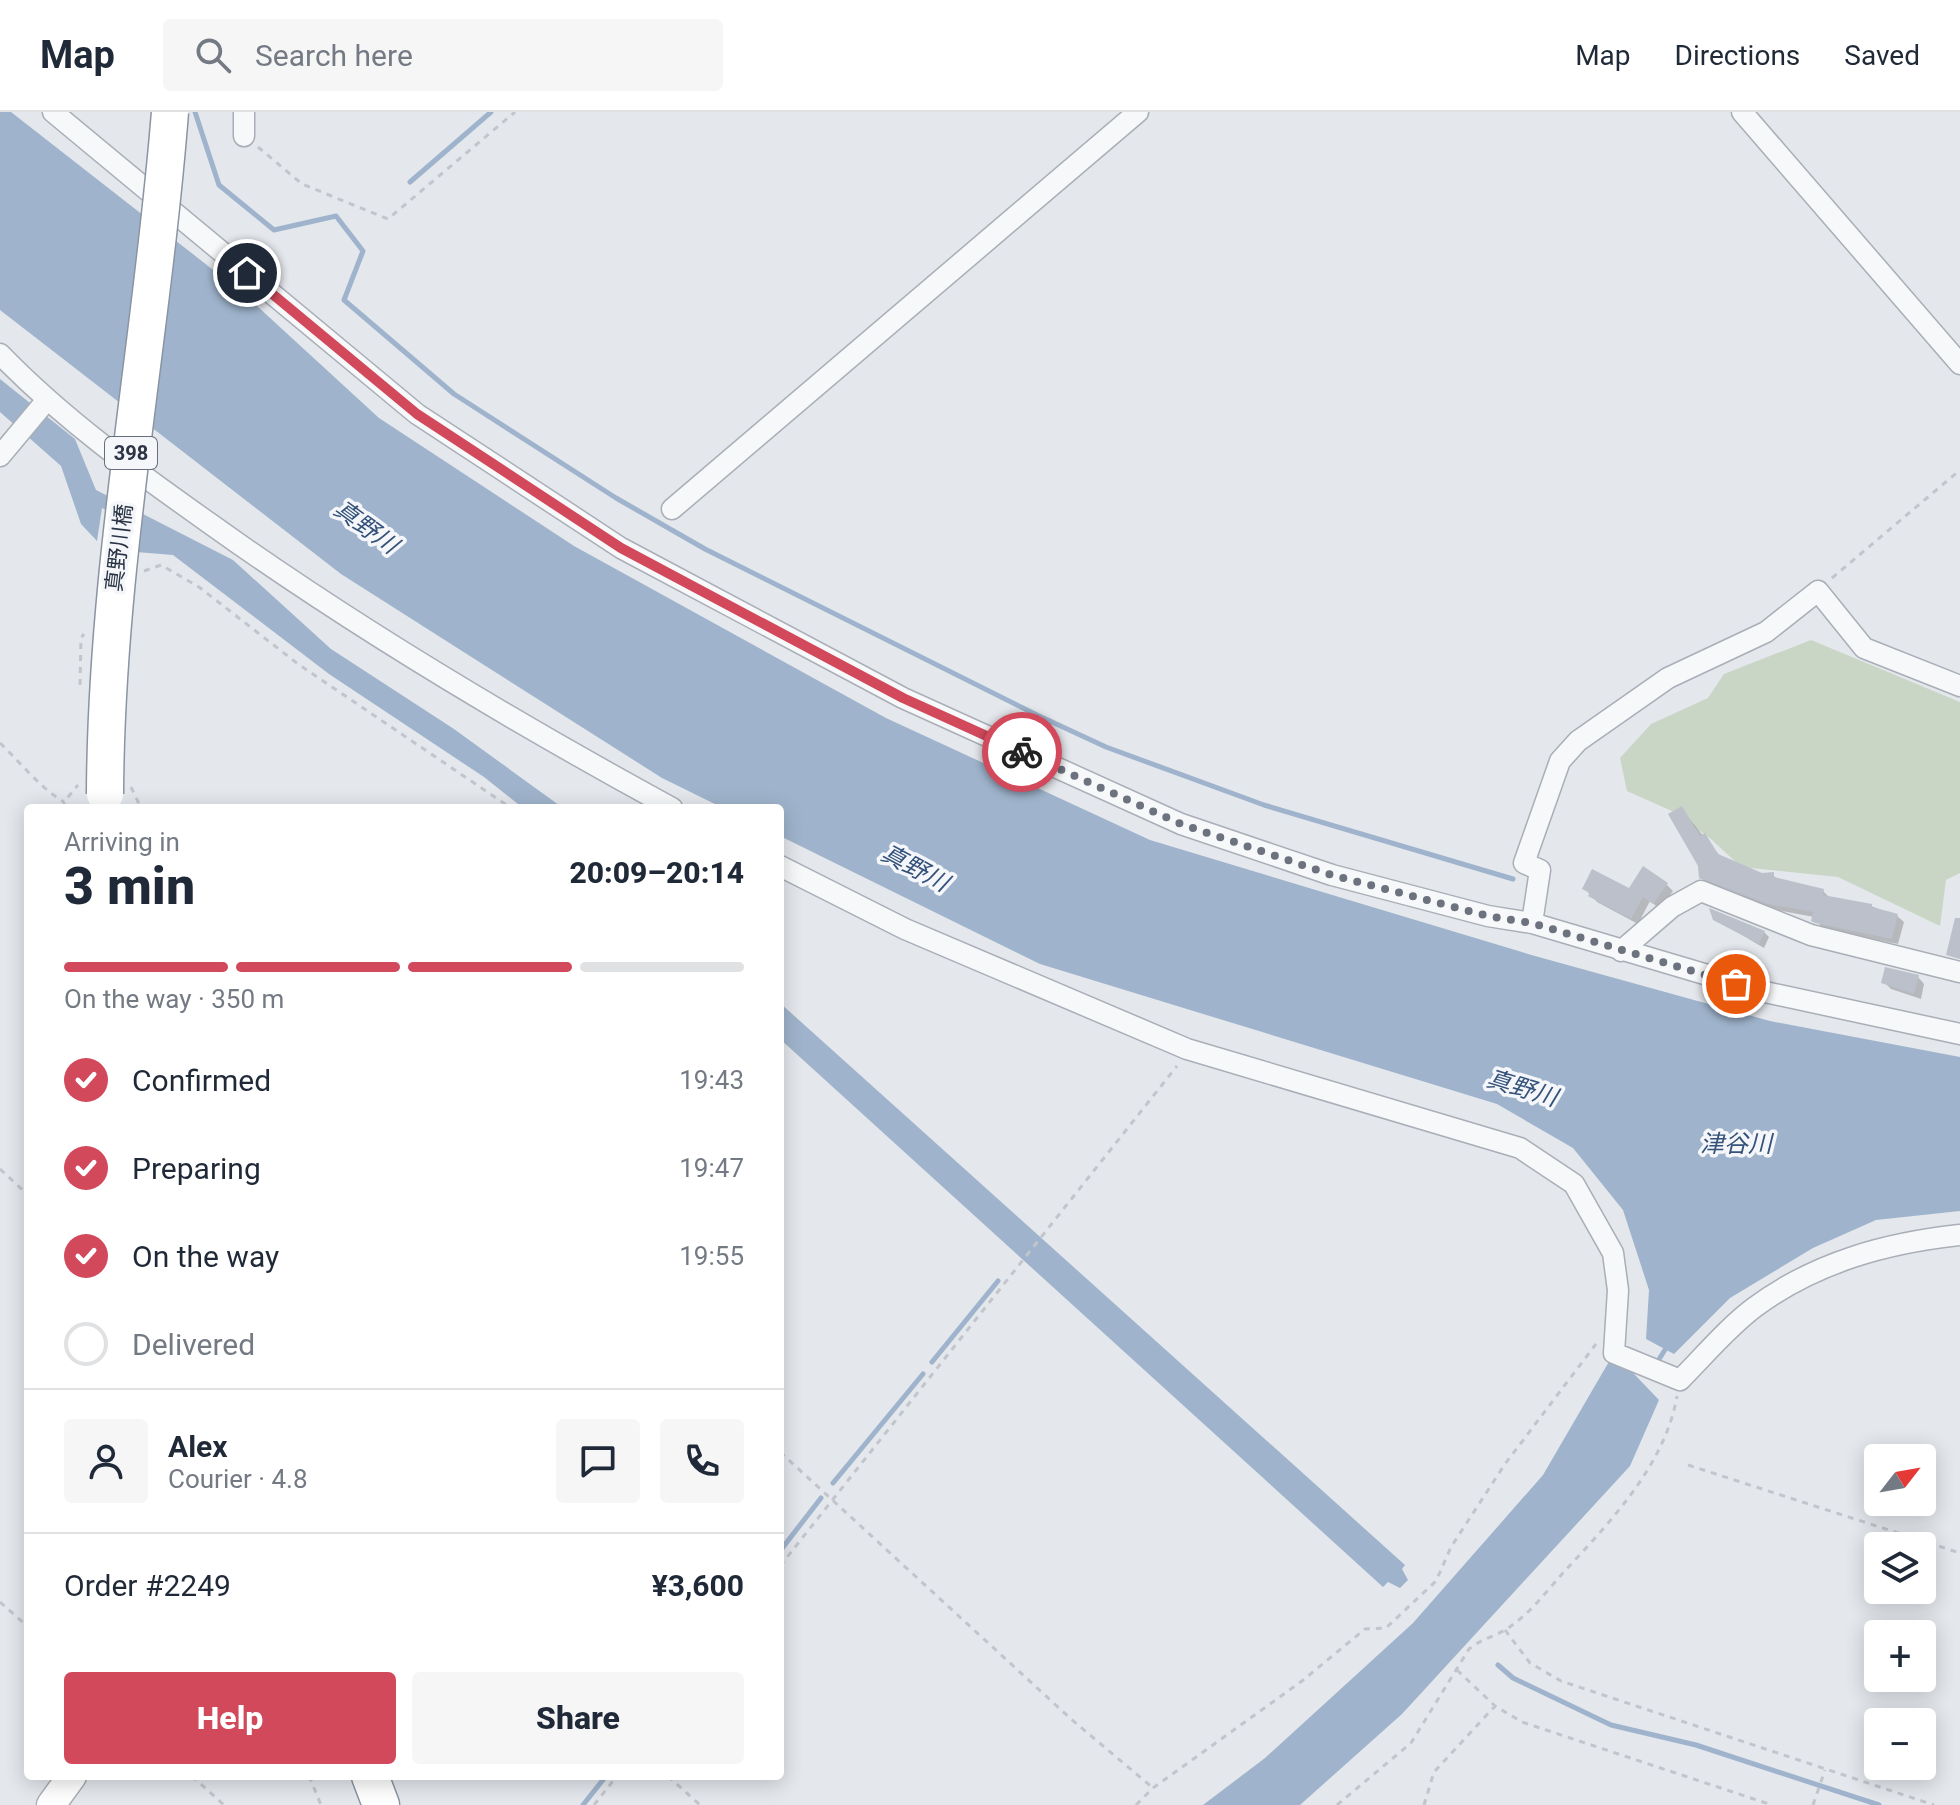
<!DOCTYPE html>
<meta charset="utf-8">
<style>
body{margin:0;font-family:Roboto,"Noto Sans JP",sans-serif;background:#f6f6f7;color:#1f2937;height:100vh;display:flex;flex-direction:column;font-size:30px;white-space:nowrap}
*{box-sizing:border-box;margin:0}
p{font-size:26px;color:#747a83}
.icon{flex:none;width:44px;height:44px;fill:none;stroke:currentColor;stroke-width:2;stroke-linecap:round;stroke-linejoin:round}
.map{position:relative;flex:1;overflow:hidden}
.details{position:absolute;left:24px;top:692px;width:760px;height:976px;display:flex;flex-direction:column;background:#fff;border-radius:8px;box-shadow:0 4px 20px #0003}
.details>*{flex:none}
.needle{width:52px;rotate:59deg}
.buttons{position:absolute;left:1864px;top:1332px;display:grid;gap:16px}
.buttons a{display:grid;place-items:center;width:72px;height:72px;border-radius:8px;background:#fff;box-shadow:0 4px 20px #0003;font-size:40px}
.pin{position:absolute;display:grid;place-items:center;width:68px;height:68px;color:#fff;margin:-34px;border:4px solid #fff;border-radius:50%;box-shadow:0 2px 8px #0007}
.courier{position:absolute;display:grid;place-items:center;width:80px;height:80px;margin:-40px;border:6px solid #d1495b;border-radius:50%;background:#fff;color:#222;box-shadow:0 2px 10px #0007}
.summary em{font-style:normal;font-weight:800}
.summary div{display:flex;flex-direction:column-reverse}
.summary{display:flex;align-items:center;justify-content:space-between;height:136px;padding:0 40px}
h1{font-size:52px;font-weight:800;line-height:60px}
.bar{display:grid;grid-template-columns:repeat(4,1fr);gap:12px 8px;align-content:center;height:96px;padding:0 40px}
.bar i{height:10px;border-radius:6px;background:#e0e1e3}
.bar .selected{background:#d1495b}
.bar p{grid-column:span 4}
.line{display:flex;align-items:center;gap:20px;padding:0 40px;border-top:2px solid #e0e1e3}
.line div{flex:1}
.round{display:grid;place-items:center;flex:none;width:84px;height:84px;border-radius:8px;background:#f6f6f7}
ol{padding:0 40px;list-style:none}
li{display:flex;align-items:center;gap:24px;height:88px}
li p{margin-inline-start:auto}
li .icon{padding:8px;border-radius:50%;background:#d1495b;color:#fff;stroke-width:4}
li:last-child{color:#747a83}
li i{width:44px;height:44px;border:4px solid #e0e1e3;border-radius:50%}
.button{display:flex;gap:16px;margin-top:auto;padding:16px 40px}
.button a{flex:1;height:92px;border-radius:8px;background:#d1495b;color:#fff;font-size:32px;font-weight:800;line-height:92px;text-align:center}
.button a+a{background:#f6f6f7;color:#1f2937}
header{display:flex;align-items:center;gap:48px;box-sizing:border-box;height:112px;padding:0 40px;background:#fff;border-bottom:2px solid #e0e1e3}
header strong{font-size:38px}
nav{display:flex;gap:44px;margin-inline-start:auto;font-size:28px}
.search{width:560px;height:72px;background:#f6f6f7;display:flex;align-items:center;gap:20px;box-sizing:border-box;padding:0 28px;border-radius:8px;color:#747a83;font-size:30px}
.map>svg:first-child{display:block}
</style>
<header>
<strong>Map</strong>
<div class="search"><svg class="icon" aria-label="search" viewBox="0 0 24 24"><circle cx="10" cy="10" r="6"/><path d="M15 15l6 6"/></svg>Search here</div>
<nav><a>Map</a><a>Directions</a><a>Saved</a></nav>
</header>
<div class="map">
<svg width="1960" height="1693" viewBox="0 0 1960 1693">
<rect width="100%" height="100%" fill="#e4e7ec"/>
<!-- green -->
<path fill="#c9d6c5" d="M1811 528 1960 590V761L1946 768 1940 814 1838 765 1741 755 1711 727 1674 700 1627 679 1620 646 1651 612 1708 586 1724 562Z"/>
<!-- water -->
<path fill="#9fb4cc" d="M0 0H11L244 182 379 306 574 434 886 606 1150 728 1535 844 1770 909 1960 945V1099L1876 1108 1813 1136 1730 1186 1674 1242 1646 1227 1649 1178 1623 1098 1573 1036 1497 992 1040 852 780 724V696H723L662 666 341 462 0 198Z
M0 267 75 327 96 378 233 448 331 537 454 617 563 696H523L484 665 329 562 173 443 136 440 137 416 102 396 97 429 81 412 61 354 0 300Z
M780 891 1405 1453 1402 1457 1408 1468 1400 1476 1388 1470 1383 1475 780 927Z
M1614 1241 1659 1288 1630 1354 1402 1602 1300 1693H1203L1265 1646 1413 1511 1543 1363Z"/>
<!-- shadow -->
<path fill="#0003" d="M1681 697 1721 745 1762 763H1773L1778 768 1823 779 1830 786 1871 794 1897 804 1904 810 1898 832 1823 817 1814 805 1777 798 1708 772 1701 765 1698 756 1701 754Z
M1667 773 1673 779 1660 797 1650 789 1638 812 1597 790 1584 776 1629 778Z
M1715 807 1764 820 1769 825 1764 836Z
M1918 865 1924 872 1921 887 1891 877 1884 870Z"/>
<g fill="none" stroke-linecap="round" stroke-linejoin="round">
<!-- stream -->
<path stroke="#9fb4cc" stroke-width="5" d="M195 0 219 73 274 118 336 104 363 139 344 188 454 282 616 386 705 437 1037 603 1106 635 1264 693 1513 767
M410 70 491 0
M932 1250 998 1169
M1656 1252 1668 1233
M833 1371 923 1262
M780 1439 821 1386
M1498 1553 1513 1566 1611 1613 1696 1633 1879 1693
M583 1693 606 1664"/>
</g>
<!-- building -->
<path fill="#bbc0ca" d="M1682 694 1700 724 1705 721 1718 742 1762 761 1774 760V765L1824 777 1823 783 1872 792V795L1898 802 1892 827 1815 811 1811 809 1813 800 1768 792 1699 766 1698 754 1668 702Z
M1643 754 1668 771 1653 792 1643 785 1631 807 1588 784 1590 781 1582 777 1592 757 1629 776Z
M1709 796 1765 819 1759 832 1713 808Z
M1955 806H1960V847L1946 843Z
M1885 855 1919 863 1914 882 1881 871Z"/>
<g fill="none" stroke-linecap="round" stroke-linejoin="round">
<!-- street casing -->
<g stroke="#a9aeb7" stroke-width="23">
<path id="street" d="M53 0 417 302 621 436 903 586 1181 712 1332 763 1488 804 1532 811 1765 880 1960 922
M244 0V24
M1742 0 1960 252
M0 242C64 308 137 360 212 413 359 518 514 610 672 696
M0 344 46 289
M672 397 1138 0
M780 754 905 817 1187 937 1520 1036 1574 1072 1613 1141 1618 1178 1614 1241 1680 1268C1704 1244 1728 1215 1755 1195 1816 1150 1886 1131 1960 1123
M1532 811 1540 758 1524 751 1560 649 1578 629 1668 566 1766 520 1818 479 1864 536 1960 574
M1621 839 1672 795 1701 779 1811 823 1960 860"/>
</g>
<!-- secondary casing -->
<g stroke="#a9aeb7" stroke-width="31">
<path id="secondary" d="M51 1693 72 1664"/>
</g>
<!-- highway casing -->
<g stroke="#8b94a3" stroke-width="39">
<path id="highway" d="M370 1664 381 1693"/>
</g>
<!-- path -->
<path stroke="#c2c5cb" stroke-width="3" stroke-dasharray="6 6" stroke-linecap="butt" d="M258 35 302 72 388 107 515 0
M144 459 161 453 199 475 298 552 511 696
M1832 466 1960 358
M80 573 81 526 84 522
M0 631C21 651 39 675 64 690
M131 675 141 696
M64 696V690L78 673
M0 1057 28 1083
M780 1340 1071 1607 1153 1676
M1688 1353 1960 1441
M780 1454 1177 954
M0 1490 28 1515
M1505 1518 1530 1551 1561 1569 1934 1693
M1457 1558 1495 1594 1522 1610 1772 1693
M192 1664 224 1693
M309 1664 321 1693
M668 1664 700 1693
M594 1693 617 1664
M1136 1693 1153 1676 1302 1569 1365 1517 1386 1516 1436 1469 1451 1435 1505 1352 1596 1232
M1337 1693 1411 1631 1469 1537C1482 1526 1498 1524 1511 1514 1530 1501 1547 1479 1562 1462 1609 1411 1665 1354 1677 1284
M1424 1693 1434 1660 1495 1594
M1813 1693 1825 1658"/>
<!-- street -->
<use href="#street" stroke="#f7f8fa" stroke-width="20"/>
<!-- secondary -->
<use href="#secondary" stroke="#fff" stroke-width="28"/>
<!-- highway -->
<use href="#highway" stroke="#fff" stroke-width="36"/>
<!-- highway-bridge casing -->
<g stroke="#8b94a3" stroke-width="39" stroke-linecap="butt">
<path id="highway-bridge" d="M105 682C106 453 152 228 170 0"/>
</g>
<!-- highway-bridge -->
<use href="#highway-bridge" stroke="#fff" stroke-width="36"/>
</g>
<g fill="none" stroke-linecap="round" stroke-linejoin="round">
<!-- done -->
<path stroke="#6c737f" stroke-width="8" stroke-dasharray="0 14.4" d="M1022 640 1181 712 1332 763 1488 804 1532 811 1736 872"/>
<!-- route -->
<path stroke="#d1495b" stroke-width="10" d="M247 161 417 302 621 436 903 586 1022 640"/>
</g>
<g text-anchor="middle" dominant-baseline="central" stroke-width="7" stroke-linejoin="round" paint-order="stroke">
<!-- shield labels -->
<rect fill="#f4f6f9" stroke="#676e7b" stroke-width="2" x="105" y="325" width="52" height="32" rx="6"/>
<g font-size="20" font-weight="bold" fill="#2b3445">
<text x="131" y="341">398</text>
</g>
<!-- street labels -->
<g font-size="22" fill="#2b3445" stroke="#f4f6f9">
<text transform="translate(119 436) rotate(-83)">真野川橋</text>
</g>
<!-- water labels -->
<g font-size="24" font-style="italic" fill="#34527a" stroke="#f4f6f9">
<text transform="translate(366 415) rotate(36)">真野川</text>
<text transform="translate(915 756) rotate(28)">真野川</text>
<text transform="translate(1522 976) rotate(17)">真野川</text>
<text x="1736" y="1032">津谷川</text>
</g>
</g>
</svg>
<div class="buttons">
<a><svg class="needle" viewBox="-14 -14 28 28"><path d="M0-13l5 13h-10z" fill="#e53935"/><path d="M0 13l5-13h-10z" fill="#747a83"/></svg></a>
<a><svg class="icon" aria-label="layers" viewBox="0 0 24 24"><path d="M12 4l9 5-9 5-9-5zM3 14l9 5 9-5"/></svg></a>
<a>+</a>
<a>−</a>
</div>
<div class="pin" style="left:1736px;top:872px;background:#ea580c"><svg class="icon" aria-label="bag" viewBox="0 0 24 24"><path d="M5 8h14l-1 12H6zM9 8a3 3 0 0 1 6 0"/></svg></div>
<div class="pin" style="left:247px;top:161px;background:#1f2937"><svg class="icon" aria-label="home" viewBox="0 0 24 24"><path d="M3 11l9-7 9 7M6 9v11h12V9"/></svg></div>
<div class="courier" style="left:1022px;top:640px"><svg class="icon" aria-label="bike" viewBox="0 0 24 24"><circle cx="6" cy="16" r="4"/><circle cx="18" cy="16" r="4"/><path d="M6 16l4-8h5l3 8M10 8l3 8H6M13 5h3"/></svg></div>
<section class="details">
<div class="summary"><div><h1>3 min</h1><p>Arriving in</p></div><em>20:09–20:14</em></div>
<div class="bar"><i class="selected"></i><i class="selected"></i><i class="selected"></i><i></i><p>On the way · 350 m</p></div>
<ol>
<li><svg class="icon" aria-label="check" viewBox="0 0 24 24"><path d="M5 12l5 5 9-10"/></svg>Confirmed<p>19:43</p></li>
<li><svg class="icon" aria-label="check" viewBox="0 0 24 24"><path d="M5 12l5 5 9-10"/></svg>Preparing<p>19:47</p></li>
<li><svg class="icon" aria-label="check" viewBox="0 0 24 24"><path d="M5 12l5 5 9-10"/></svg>On the way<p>19:55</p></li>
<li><i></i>Delivered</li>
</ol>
<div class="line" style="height:144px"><a class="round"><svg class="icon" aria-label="person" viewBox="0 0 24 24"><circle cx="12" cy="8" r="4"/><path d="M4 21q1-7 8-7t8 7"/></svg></a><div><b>Alex</b><p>Courier · 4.8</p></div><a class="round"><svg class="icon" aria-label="chat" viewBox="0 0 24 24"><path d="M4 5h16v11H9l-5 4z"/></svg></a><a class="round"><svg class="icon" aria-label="phone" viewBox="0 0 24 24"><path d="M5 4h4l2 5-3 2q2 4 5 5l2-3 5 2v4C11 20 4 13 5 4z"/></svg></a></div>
<div class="line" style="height:104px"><div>Order #2249</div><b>¥3,600</b></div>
<div class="button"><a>Help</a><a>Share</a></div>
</section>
</div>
